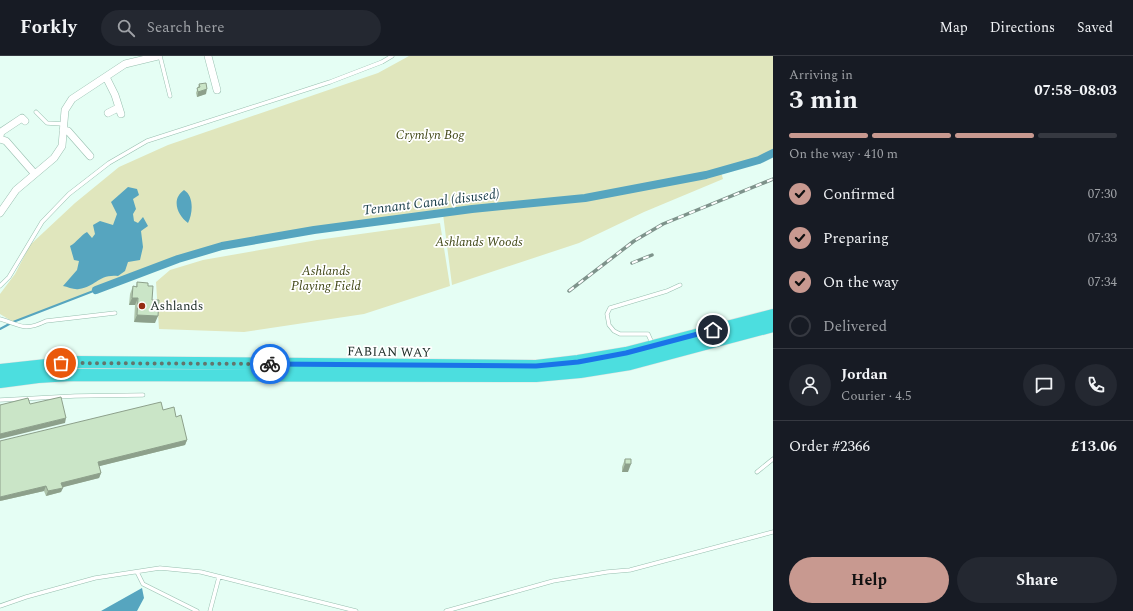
<!DOCTYPE html>
<meta charset="utf-8">
<style>
body{margin:0;font-family:Spectral,serif;background:#242831;color:#f1f3f6;height:100vh;display:flex;flex-direction:column;font-size:15px;white-space:nowrap}
*{box-sizing:border-box;margin:0}
p{font-size:13px;color:#9ea1a6}
.icon{flex:none;width:22px;height:22px;fill:none;stroke:currentColor;stroke-width:2;stroke-linecap:round;stroke-linejoin:round}
.map{position:relative;flex:1;overflow:hidden}
.sheet{display:flex;flex-direction:column;background:#171b24;width:360px}
.sheet>*{flex:none}
.pin{position:absolute;display:grid;place-items:center;width:34px;height:34px;color:#fff;margin:-17px;border:2px solid #fff;border-radius:50%;box-shadow:0 1px 4px #0007}
.courier{position:absolute;display:grid;place-items:center;width:40px;height:40px;margin:-20px;border:3px solid #1a73e8;border-radius:50%;background:#fff;color:#222;box-shadow:0 1px 5px #0007}
.headline em{font-style:normal;font-weight:700}
.headline div{display:flex;flex-direction:column-reverse}
.headline{display:flex;align-items:center;justify-content:space-between;height:68px;padding:0 16px}
h1{font-size:26px;font-weight:700;line-height:30px}
.bar{display:grid;grid-template-columns:repeat(4,1fr);gap:6px 4px;align-content:center;height:48px;padding:0 16px}
.bar i{height:5px;border-radius:3px;background:#363941}
.bar .current{background:#c89990}
.bar p{grid-column:span 4}
.line{display:flex;align-items:center;gap:10px;padding:0 16px;border-top:1px solid #363941}
.line div{flex:1}
.round{display:grid;place-items:center;flex:none;width:42px;height:42px;border-radius:21px;background:#242831}
ol{padding:0 16px;list-style:none}
li{display:flex;align-items:center;gap:12px;height:44px}
li p{margin-inline-start:auto}
li .icon{padding:4px;border-radius:50%;background:#c89990;color:#111;stroke-width:4}
li:last-child{color:#9ea1a6}
li i{width:22px;height:22px;border:2px solid #363941;border-radius:50%}
.primary-button{display:flex;gap:8px;margin-top:auto;padding:8px 16px}
.primary-button a{flex:1;height:46px;border-radius:24px;background:#c89990;color:#111;font-size:16px;font-weight:700;line-height:46px;text-align:center}
.primary-button a+a{background:#242831;color:#f1f3f6}
header{display:flex;align-items:center;gap:24px;box-sizing:border-box;height:56px;padding:0 20px;background:#171b24;border-bottom:1px solid #363941}
header strong{font-size:19px}
nav{display:flex;gap:22px;margin-inline-start:auto;font-size:14px}
.search{width:280px;height:36px;background:#242831;display:flex;align-items:center;gap:10px;box-sizing:border-box;padding:0 14px;border-radius:22px;color:#9ea1a6;font-size:15px}
main{display:flex;flex:1;min-height:0}
.map>svg:first-child{display:block}
</style>
<header>
<strong>Forkly</strong>
<div class="search"><svg class="icon" aria-label="search" viewBox="0 0 24 24"><circle cx="10" cy="10" r="6"/><path d="M15 15l6 6"/></svg>Search here</div>
<nav><a>Map</a><a>Directions</a><a>Saved</a></nav>
</header>
<main>
<div class="map">
<svg width="773" height="555" viewBox="0 0 773 555">
<rect width="100%" height="100%" fill="#e5fef4"/>
<!-- green -->
<path fill="#e0e6bd" d="M409 0H773V97L759 104 706 119 585 142 472 153 314 174 222 190 178 203 13 266 0 258V238L15 218 30 189 75 147 119 111 168 89 378 17Z
M721 116 723 123 644 156 579 187 452 229 443 158 585 143 706 120Z
M440 167 450 230 364 258 244 276 159 273 156 226 170 214 203 204 317 184Z"/>
<!-- water -->
<path fill="#56a5bf" d="M128 131 137 133 139 139 133 143 136 153 133 158 134 165 138 167 143 161 148 170 141 175 143 191 140 204 128 206 125 215 118 220C98 218 96 231 79 233 74 234 68 231 63 230L77 214 79 205 74 204 70 190C77 186 80 180 87 176L92 182 95 178 93 169 100 165 113 169 117 158 111 146Z
M184 134C194 140 193 157 188 167 177 159 171 143 184 134Z
M142 532 144 542 137 555H101Z"/>
<g fill="none" stroke-linecap="round" stroke-linejoin="round">
<!-- stream -->
<path stroke="#56a5bf" stroke-width="2" d="M0 273 13 266 96 234"/>
<!-- canal -->
<path stroke="#56a5bf" stroke-width="8" d="M96 234 178 203 222 190 314 174 472 153 585 142 706 119 759 104 773 97"/>
<!-- service casing -->
<g stroke="#97bfaf" stroke-width="4.5">
<path id="service" d="M160 0 170 40
M36 56 47 67 63 68
M0 230 9 221 42 166 69 138 109 107 147 85 330 26 382 6 392 0
M0 263C21 269 23 276 46 265L115 257
M652 287 648 278H620L614 275 609 269 607 258 610 252 667 235 680 229
M0 344 75 340 143 339
M757 416 773 403
M137 516 143 528 197 555
M0 550 26 541 95 522 160 512 201 516 356 555
M210 555 219 521
M446 555 553 525 607 516 630 514 773 476"/>
</g>
<!-- minor casing -->
<g stroke="#97bfaf" stroke-width="8">
<path id="minor" d="M208 0 217 34
M106 21 115 39 121 58
M108 57 118 52
M63 74 68 75 90 100
M0 80 1 76 22 62 25 65
M0 83 6 85 34 117
M0 157 16 134 54 102 62 90 65 54 72 43 125 8 158 0"/>
</g>
<!-- trunk casing -->
<g stroke="#dfe1e0" stroke-width="13">
<path id="trunk" d="M0 314 74 306 536 310 578 305 626 297 773 259
M0 326 38 321 71 319 536 320 580 316 630 308 773 270"/>
</g>
<!-- service -->
<use href="#service" stroke="#fff" stroke-width="3.5"/>
<!-- minor -->
<use href="#minor" stroke="#fff" stroke-width="7"/>
<!-- trunk -->
<use href="#trunk" stroke="#4cdedf" stroke-width="12"/>
<!-- rail casing -->
<g stroke="#7e938b" stroke-width="3.5">
<path id="rail" d="M632 207 652 199
M569 235 634 185 663 168 773 123"/>
</g>
<!-- rail -->
<use href="#rail" stroke="#fff" stroke-width="2" stroke-dasharray="6" stroke-linecap="butt"/>
</g>
<!-- wall -->
<path fill="#aec5ab" d="M199 28 206 38 197 41 196 37Z
M137 226 148 230 152 244 155 267 134 266 135 249H129L130 238 133 230 136 231Z
M163 354 176 361 187 384 185 389 99 410 101 417 99 422 62 431 61 436 46 440 44 435 0 445Z
M625 403 628 416H622V411Z"/>
<!-- shaded-wall -->
<path fill="#8da08b" d="M207 33 206 38 197 41 198 36Z
M132 242H138L135 249H129Z
M137 259 158 260 155 267 134 266Z
M66 362 65 367 0 383V378Z
M187 384 185 389 96 411 98 406Z
M625 408H631L628 416H622Z
M101 417 99 422 60 432 61 427Z
M46 430 44 435 0 445V441Z
M63 432 61 436 46 440 48 435Z"/>
<!-- building -->
<path fill="#cae5c7" stroke="#8da08b" d="M206 27 207 33 198 36 197 32 200 31 199 28Z
M137 226 148 227V230H153L152 244H159L158 260 137 259 138 242H132L133 230 137 231Z
M61 341 66 362 0 378V349L28 342 30 348Z
M161 346 163 354 174 351 176 361 181 359 187 384 98 406 101 417 61 427 63 432 48 435 46 430 0 441V385Z
M625 403H631V408H625Z"/>
<g fill="none" stroke-linecap="round" stroke-linejoin="round">
<!-- done -->
<path stroke="#62756d" stroke-width="4" stroke-dasharray="0 7.2" d="M61 307 270 308"/>
<!-- route -->
<path stroke="#1a73e8" stroke-width="5" d="M270 308 536 310 578 306 626 297 713 274"/>
</g>
<!-- markers -->
<circle fill="#952c13" stroke="#fff" stroke-width="1.5" cx="142" cy="250" r="4"/>
<g text-anchor="middle" dominant-baseline="central" stroke-width="3.5" stroke-linejoin="round" paint-order="stroke">
<!-- park labels -->
<g font-size="13" font-style="italic" fill="#424817" stroke="#fff">
<text x="430" y="79">Crymlyn Bog</text>
<text x="479" y="186">Ashlands Woods</text>
<text x="326" y="215">Ashlands<tspan x="326" dy="15">Playing Field</tspan></text>
</g>
<!-- poi labels -->
<g font-size="13" fill="#1b2b25" stroke="#fff" text-anchor="start">
<text x="150" y="250">Ashlands</text>
</g>
<!-- street labels -->
<g font-size="13" fill="#1b2b25" stroke="#fff">
<text transform="translate(389 296) rotate(1)">FABIAN WAY</text>
</g>
<!-- water labels -->
<g font-size="14" font-style="italic" fill="#1c404c" stroke="#fff">
<text transform="translate(431 146) rotate(-7)">Tennant Canal (disused)</text>
</g>
</g>
</svg>
<div class="pin" style="left:61px;top:307px;background:#ea580c"><svg class="icon" aria-label="bag" viewBox="0 0 24 24"><path d="M5 8h14l-1 12H6zM9 8a3 3 0 0 1 6 0"/></svg></div>
<div class="pin" style="left:713px;top:274px;background:#1f2937"><svg class="icon" aria-label="home" viewBox="0 0 24 24"><path d="M3 11l9-7 9 7M6 9v11h12V9"/></svg></div>
<div class="courier" style="left:270px;top:308px"><svg class="icon" aria-label="bike" viewBox="0 0 24 24"><circle cx="6" cy="16" r="4"/><circle cx="18" cy="16" r="4"/><path d="M6 16l4-8h5l3 8M10 8l3 8H6M13 5h3"/></svg></div>
</div>
<section class="sheet">
<div class="headline"><div><h1>3 min</h1><p>Arriving in</p></div><em>07:58–08:03</em></div>
<div class="bar"><i class="current"></i><i class="current"></i><i class="current"></i><i></i><p>On the way · 410 m</p></div>
<ol>
<li><svg class="icon" aria-label="check" viewBox="0 0 24 24"><path d="M5 12l5 5 9-10"/></svg>Confirmed<p>07:30</p></li>
<li><svg class="icon" aria-label="check" viewBox="0 0 24 24"><path d="M5 12l5 5 9-10"/></svg>Preparing<p>07:33</p></li>
<li><svg class="icon" aria-label="check" viewBox="0 0 24 24"><path d="M5 12l5 5 9-10"/></svg>On the way<p>07:34</p></li>
<li><i></i>Delivered</li>
</ol>
<div class="line" style="height:72px"><a class="round"><svg class="icon" aria-label="person" viewBox="0 0 24 24"><circle cx="12" cy="8" r="4"/><path d="M4 21q1-7 8-7t8 7"/></svg></a><div><b>Jordan</b><p>Courier · 4.5</p></div><a class="round"><svg class="icon" aria-label="chat" viewBox="0 0 24 24"><path d="M4 5h16v11H9l-5 4z"/></svg></a><a class="round"><svg class="icon" aria-label="phone" viewBox="0 0 24 24"><path d="M5 4h4l2 5-3 2q2 4 5 5l2-3 5 2v4C11 20 4 13 5 4z"/></svg></a></div>
<div class="line" style="height:52px"><div>Order #2366</div><b>£13.06</b></div>
<div class="primary-button"><a>Help</a><a>Share</a></div>
</section>
</main>
